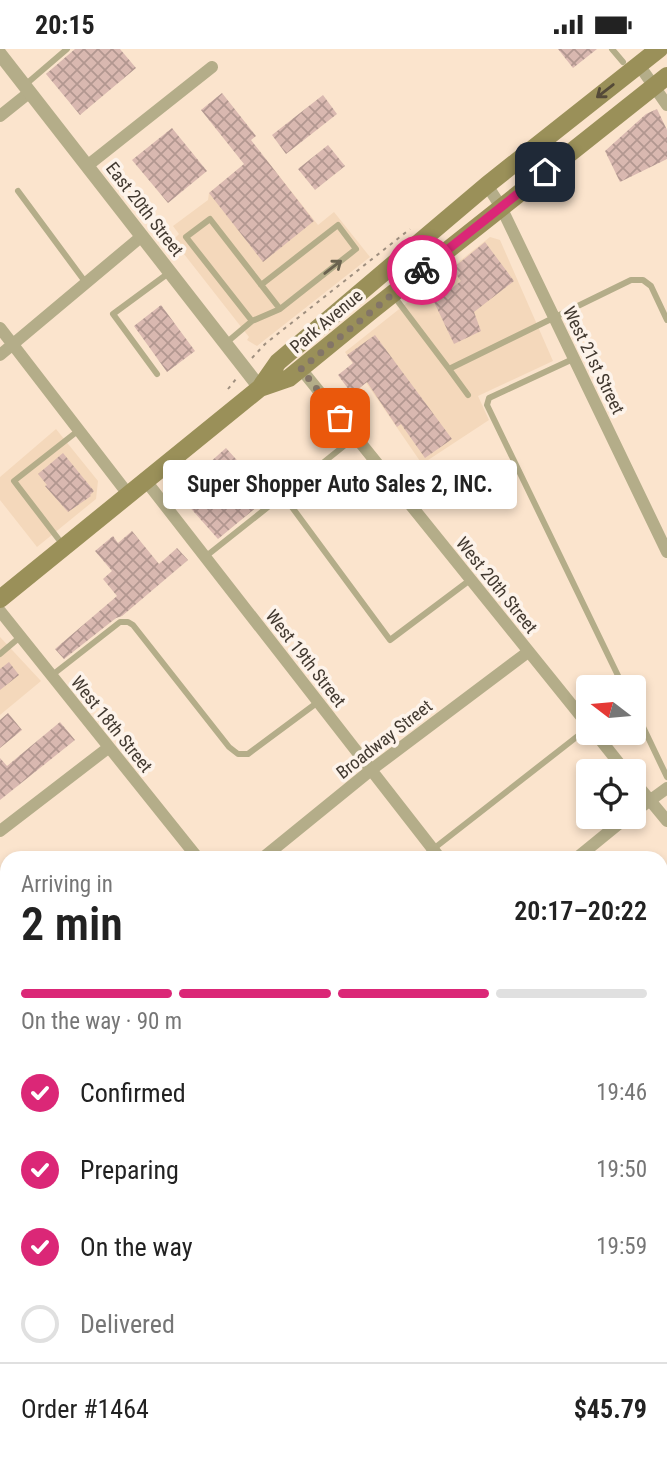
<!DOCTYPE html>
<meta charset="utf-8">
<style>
body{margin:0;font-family:"Roboto Condensed",sans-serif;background:#f6f6f6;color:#222;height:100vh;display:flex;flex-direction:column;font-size:26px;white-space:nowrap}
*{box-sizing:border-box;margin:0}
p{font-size:23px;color:#767676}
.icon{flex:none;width:38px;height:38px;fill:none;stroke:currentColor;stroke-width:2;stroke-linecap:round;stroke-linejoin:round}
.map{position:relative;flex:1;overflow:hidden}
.side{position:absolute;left:0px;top:802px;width:668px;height:618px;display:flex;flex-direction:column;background:#fff;border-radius:21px 21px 0 0;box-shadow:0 4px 10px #0003}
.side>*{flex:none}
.needle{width:46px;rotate:286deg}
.tools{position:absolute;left:576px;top:626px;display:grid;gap:14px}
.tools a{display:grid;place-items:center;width:70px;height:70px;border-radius:7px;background:#fff;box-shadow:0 4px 10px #0003;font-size:35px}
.pin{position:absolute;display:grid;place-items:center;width:60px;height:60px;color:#fff;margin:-30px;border-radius:14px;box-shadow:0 4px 10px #0006}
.courier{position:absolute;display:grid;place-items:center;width:70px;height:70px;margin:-35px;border:5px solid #db2777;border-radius:50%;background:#fff;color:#222;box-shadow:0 2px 9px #0007}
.bubble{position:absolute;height:49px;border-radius:7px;background:#fff;box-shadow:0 4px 10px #0003;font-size:23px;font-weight:600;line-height:49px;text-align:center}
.headline em{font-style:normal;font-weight:600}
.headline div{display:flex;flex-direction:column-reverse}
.headline{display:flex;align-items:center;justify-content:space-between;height:119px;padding:0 21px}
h1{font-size:46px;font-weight:600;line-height:52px}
.bar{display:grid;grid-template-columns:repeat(4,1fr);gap:10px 7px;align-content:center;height:84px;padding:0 21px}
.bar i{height:9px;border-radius:5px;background:#e0e0e0}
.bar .on{background:#db2777}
.bar p{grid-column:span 4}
.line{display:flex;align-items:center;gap:18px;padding:0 21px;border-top:2px solid #e0e0e0}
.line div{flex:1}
ol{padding:0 21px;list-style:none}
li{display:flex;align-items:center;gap:21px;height:77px}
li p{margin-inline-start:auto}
li .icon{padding:7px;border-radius:50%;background:#db2777;color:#fff;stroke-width:4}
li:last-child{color:#767676}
li i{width:38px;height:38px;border:4px solid #e0e0e0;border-radius:50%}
.status{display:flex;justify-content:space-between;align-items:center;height:49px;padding:0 35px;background:#fff;direction:ltr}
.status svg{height:19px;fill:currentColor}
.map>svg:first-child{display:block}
</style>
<div class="status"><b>20:15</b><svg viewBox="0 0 49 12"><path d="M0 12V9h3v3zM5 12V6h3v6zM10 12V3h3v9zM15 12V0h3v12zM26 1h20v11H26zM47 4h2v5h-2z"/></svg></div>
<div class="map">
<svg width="667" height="1418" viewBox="0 0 667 1418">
<defs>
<pattern id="building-cross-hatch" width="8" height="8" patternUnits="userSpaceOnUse" patternTransform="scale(1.75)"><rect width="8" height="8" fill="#d9b8b0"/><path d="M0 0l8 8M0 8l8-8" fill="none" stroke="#b29790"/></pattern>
</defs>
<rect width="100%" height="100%" fill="#fbe4cd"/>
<!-- built -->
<path fill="#f4d8bb" d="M260 103 318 176 334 163 370 208 257 297 247 291 249 288 173 191 179 185 173 177 208 151 209 144Z
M490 188 500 191 553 312 478 347 489 371 422 415 345 303Z
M56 380 98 432 96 450 37 498 0 451V428Z
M0 588 41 632 0 666Z"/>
<!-- building -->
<path fill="url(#building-cross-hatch)" d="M75 0H120L136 19 80 66 46 25Z
M558 0H597L573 19Z
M222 44 256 87 251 91 314 172 263 213 209 144 244 115 201 61Z
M323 46 337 65 286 105 272 86Z
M657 60 667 81V110L620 133 605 102 646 65Z
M172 79 207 122 168 154 132 111Z
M328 96 345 117 315 141 298 120Z
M485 193 514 232 474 263 481 282 454 295 434 253 461 232 452 220Z
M161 256 195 302 167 323 134 277Z
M375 286 452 390 425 409 401 375 397 378 367 333 352 345 338 326 353 314 347 306Z
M226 399 244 419 237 426 243 433 239 436 258 457 218 490 186 454 217 425 208 415Z
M63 404 94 442 90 446 91 447 68 463 45 437 47 436 38 425Z
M132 482 159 515 177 499 188 511 122 567 116 569 64 610 55 600 117 547 103 530 112 522 95 502 113 487 118 494Z
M9 613 19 626 0 641V620Z
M8 664 22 681 0 699V671Z
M60 673 75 691 0 751V709L7 717Z"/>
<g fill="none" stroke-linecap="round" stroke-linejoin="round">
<!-- path -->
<path stroke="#9f8f7f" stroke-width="2" stroke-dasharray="3.5 5" stroke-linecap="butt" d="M252 309 265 295 410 180
M228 340 236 330
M662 1177 667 1170
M504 1418 507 1412"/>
<!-- service -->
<path stroke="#b4ad89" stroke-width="6" d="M612 0 623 13
M25 36 67 0
M18 142 86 234
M261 236 338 176 356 200 280 260
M393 246 449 320 631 231H643L651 237 667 271
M226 294 252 272 280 260 210 170 186 188 252 272
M573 310 489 349 487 356 624 639
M449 320 468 346
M157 325 113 265 170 223
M283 446 355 388
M63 496 14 432 79 381
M205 508 283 446 390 591 470 531
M0 605 20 588
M51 627 120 573H128L133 576 229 698 238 705H248L318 653
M634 659 667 728
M423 808 588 679
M662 868 667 863
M0 898 7 892
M0 1060 7 1069
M0 1322 7 1331
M0 1391 7 1386
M72 1412 76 1418"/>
<!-- minor -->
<path stroke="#b4ad89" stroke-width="12" d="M639 16 667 56
M0 67 30 43
M87 117 212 18
M487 136 501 158 667 503
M0 279 128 445
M0 306 142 187
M301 320 588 676
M146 432 439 808
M0 562 197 808
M595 684 626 723
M634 732 667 772
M634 763 667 739
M0 782 108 699
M264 808 371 721 528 603
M578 808 627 768
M0 845 7 854
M662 1002 667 997
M0 1016 7 1010
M0 1193 7 1202
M0 1267 7 1262
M172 1412 177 1418
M130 1418 137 1412"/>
<!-- tertiary -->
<path stroke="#b4ad89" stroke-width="14" d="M0 5 260 339"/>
<!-- secondary -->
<path stroke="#9a9059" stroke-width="18" d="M260 339 289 329 371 262 667 27
M0 550 260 339 278 313 487 136 659 0"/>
</g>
<!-- one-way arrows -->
<defs><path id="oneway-shaft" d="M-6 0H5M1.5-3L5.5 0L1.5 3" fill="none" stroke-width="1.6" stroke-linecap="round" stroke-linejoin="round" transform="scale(1.75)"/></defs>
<use stroke="#544a38" href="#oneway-shaft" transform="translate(605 42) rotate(142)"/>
<use stroke="#6a624f" href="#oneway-shaft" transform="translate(333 218) rotate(-38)"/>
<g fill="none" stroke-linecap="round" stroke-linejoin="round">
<!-- done -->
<path stroke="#837567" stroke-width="7" stroke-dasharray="0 12.6" d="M340 369 301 320 422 221"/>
<!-- route -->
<path stroke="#db2777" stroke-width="9" d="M422 221 545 123"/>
</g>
<g text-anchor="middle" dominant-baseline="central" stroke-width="7" stroke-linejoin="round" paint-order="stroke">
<!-- street labels -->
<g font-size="18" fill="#423930" stroke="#fdf3ea">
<text transform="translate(145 160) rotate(52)">East 20th Street</text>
<text transform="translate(326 272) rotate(-40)">Park Avenue</text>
<text transform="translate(594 311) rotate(64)">West 21st Street</text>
<text transform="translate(497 536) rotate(51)">West 20th Street</text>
<text transform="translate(306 609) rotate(52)">West 19th Street</text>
<text transform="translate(112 675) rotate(51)">West 18th Street</text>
<text transform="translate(384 690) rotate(-38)">Broadway Street</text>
</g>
</g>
</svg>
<div class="tools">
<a><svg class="needle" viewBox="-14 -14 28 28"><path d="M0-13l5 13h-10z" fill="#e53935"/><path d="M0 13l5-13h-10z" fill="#767676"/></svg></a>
<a><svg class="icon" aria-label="locate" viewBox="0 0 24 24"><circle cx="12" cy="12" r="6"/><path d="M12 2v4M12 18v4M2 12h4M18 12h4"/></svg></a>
</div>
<div class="pin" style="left:340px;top:369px;background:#ea580c"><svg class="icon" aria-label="bag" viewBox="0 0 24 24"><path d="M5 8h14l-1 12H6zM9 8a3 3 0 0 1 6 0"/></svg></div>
<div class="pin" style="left:545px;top:123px;background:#1f2937"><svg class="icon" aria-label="home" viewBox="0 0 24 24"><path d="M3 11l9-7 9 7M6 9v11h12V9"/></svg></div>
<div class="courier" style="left:422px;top:221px"><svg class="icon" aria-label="bike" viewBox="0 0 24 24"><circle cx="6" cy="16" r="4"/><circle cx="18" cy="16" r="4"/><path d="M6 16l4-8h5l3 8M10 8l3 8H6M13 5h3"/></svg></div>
<div class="bubble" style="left:163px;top:411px;width:354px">Super Shopper Auto Sales 2, INC.</div>
<section class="side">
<div class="headline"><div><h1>2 min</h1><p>Arriving in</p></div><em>20:17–20:22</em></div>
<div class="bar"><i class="on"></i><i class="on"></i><i class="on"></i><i></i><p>On the way · 90 m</p></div>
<ol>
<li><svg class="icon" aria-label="check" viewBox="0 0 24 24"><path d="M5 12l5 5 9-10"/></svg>Confirmed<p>19:46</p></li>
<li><svg class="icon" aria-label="check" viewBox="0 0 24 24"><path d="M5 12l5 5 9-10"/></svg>Preparing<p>19:50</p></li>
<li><svg class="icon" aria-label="check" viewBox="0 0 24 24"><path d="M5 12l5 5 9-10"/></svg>On the way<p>19:59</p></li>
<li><i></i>Delivered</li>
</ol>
<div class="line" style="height:91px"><div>Order #1464</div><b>$45.79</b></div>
</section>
</div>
